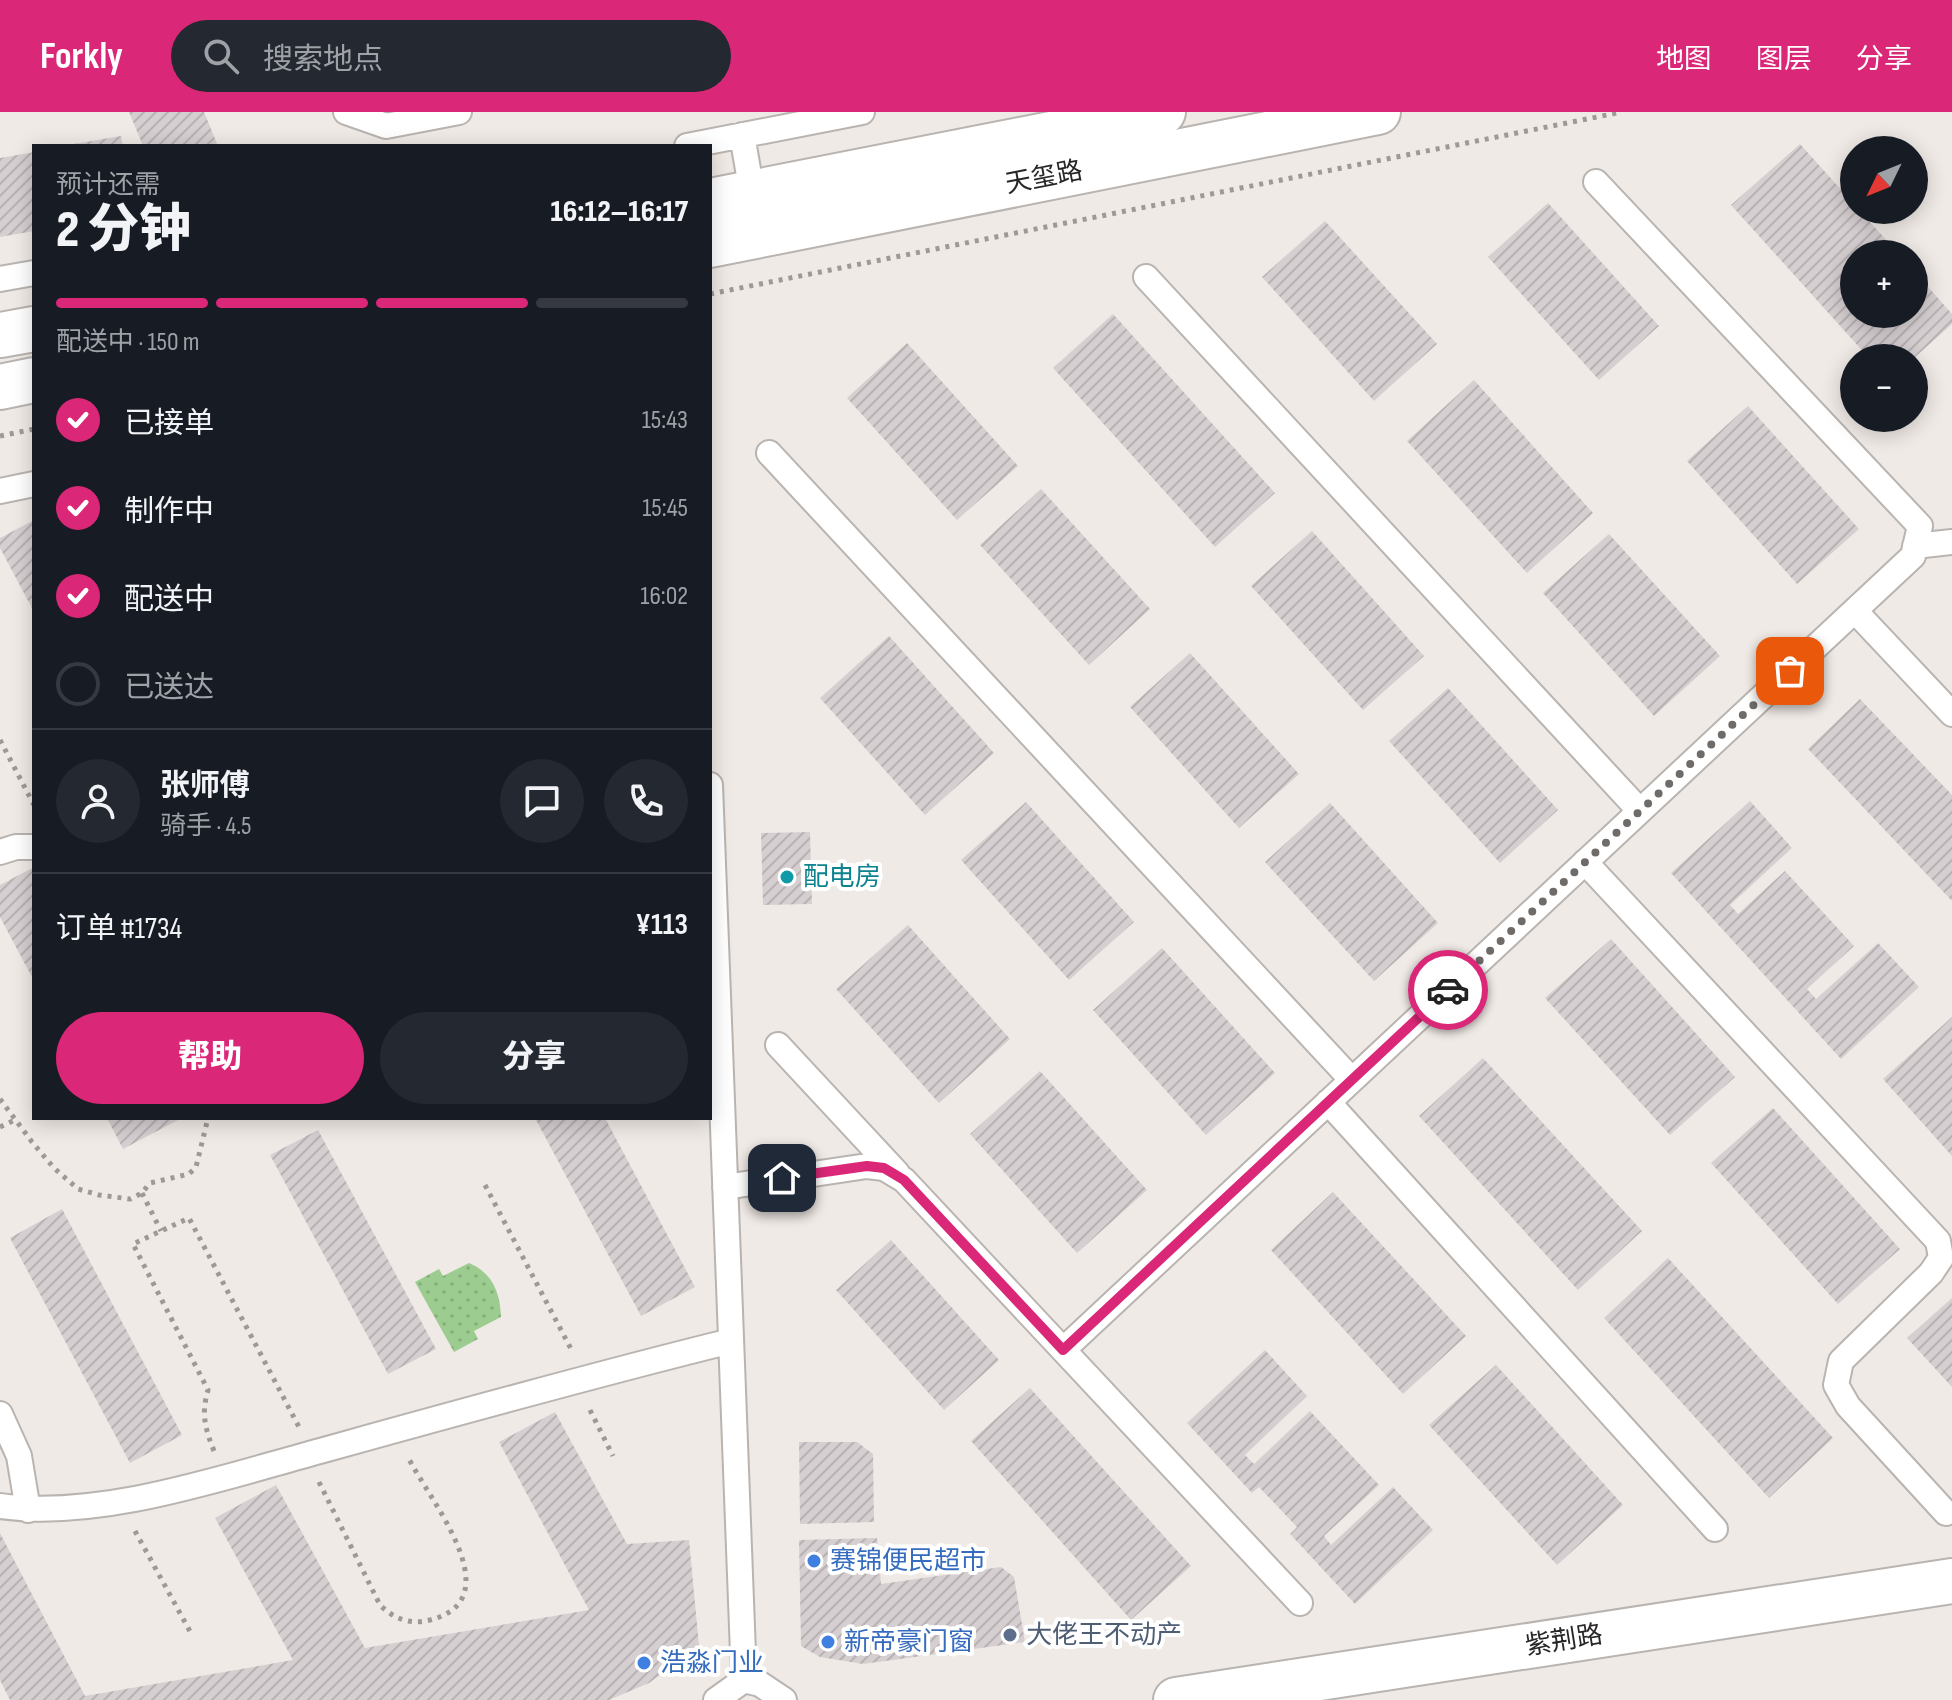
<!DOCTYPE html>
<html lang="zh">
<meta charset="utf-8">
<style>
body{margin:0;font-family:"Sofia Sans Condensed","Noto Sans SC",sans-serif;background:#242831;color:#f1f3f6;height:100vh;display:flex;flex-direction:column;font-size:30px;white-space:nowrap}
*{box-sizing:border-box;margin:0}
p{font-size:26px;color:#9ea1a6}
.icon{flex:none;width:44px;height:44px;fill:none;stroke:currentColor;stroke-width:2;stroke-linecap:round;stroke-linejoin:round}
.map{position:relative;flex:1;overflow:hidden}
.drawer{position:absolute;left:32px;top:32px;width:680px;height:976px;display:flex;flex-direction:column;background:#171b24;border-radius:0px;box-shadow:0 4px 20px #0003}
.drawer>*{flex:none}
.needle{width:52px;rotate:227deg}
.controls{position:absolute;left:1840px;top:24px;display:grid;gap:16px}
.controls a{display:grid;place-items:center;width:88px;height:88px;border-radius:50%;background:#171b24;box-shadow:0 4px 20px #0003;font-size:40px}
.pin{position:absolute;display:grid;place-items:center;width:68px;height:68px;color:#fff;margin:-34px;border-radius:16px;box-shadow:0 4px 12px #0006}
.courier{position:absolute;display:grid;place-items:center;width:80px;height:80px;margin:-40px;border:6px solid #db2777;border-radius:50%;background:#fff;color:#222;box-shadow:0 2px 10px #0007}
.overview em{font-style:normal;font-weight:800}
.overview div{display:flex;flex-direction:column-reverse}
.overview{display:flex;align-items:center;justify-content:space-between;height:136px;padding:0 24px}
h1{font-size:52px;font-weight:800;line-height:60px}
.bar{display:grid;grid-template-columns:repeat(4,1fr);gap:12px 8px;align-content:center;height:96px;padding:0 24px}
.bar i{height:10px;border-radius:6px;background:#363941}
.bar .current{background:#db2777}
.bar p{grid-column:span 4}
.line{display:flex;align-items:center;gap:20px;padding:0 24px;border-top:2px solid #363941}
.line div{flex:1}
.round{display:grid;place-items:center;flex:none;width:84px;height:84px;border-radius:42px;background:#242831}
ol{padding:0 24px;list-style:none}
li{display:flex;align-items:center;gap:24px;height:88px}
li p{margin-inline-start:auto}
li .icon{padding:8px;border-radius:50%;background:#db2777;color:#fff;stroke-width:4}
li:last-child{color:#9ea1a6}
li i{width:44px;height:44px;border:4px solid #363941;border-radius:50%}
.action{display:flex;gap:16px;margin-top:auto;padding:16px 24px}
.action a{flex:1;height:92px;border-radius:48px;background:#db2777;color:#fff;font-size:32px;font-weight:800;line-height:92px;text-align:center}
.action a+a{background:#242831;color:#f1f3f6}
header{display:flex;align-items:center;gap:48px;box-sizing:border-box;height:112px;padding:0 40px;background:#db2777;color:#fff}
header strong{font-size:38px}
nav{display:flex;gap:44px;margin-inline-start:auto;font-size:28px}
.search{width:560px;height:72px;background:#242831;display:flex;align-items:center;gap:20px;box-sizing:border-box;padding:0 28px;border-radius:44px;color:#9ea1a6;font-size:30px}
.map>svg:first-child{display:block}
</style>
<header>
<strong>Forkly</strong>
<div class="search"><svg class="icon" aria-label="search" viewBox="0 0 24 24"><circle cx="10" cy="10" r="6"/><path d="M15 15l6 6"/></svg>搜索地点</div>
<nav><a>地图</a><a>图层</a><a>分享</a></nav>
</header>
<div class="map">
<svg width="1952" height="1588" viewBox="0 0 1952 1588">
<defs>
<pattern id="park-dots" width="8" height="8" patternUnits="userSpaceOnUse" patternTransform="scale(2)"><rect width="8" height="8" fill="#9ccc8f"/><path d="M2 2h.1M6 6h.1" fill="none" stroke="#86af7b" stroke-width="1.8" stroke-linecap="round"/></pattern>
<pattern id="building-hatch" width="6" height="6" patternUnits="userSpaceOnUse" patternTransform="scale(2)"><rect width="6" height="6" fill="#d6cfd1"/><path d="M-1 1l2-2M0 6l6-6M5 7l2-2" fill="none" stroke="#b8b2b3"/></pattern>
</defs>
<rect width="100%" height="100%" fill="#f0eae6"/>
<!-- park -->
<path fill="url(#park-dots)" d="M469 1151C493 1161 500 1181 501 1205L474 1219 478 1227 454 1240 415 1170 439 1157 443 1164Z"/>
<!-- building -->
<path fill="url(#building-hatch)" d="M129 0H204L218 34H143Z
M121 24 123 34H74V32Z
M1800 32 1854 92V98H1859L1899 142H1854V202H1914V159L1952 202V212L1914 246H1869L1731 93Z
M34 40V119L0 125V46Z
M1548 91 1659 214 1599 268 1488 145Z
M1325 109 1437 232 1374 289 1262 165Z
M1113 202 1275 381 1215 435 1053 256Z
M907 231 1018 354 957 408 847 286Z
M1474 268 1593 401 1527 461 1407 329Z
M1748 294 1859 417 1797 472 1687 349Z
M1041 377 1150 497 1089 553 980 433Z
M34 408V500L0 436V426Z
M1312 419 1424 544 1363 598 1251 474Z
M1609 422 1720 544 1654 604 1543 481Z
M889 524 994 641 925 703 820 586Z
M1190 541 1299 662 1239 716 1130 595Z
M1448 576 1558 698 1500 751 1389 629Z
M1860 587 1952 683V789L1808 637Z
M1750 689 1792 736 1730 793 1738 802 1785 759 1854 834 1807 877 1816 887 1878 831 1919 875 1841 947 1671 761Z
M1026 690 1134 810 1069 868 961 748Z
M1330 691 1438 811 1374 869 1265 750Z
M810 720 812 792 763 793 761 721Z
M34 755V869L0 805V773Z
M908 813 1010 927 939 991 836 877Z
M1611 827 1735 965 1670 1023 1545 886Z
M1162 836 1275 961 1206 1023 1093 898Z
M1952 905V1044L1883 967Z
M1483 946 1642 1119 1578 1178 1419 1004Z
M1040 959 1147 1078 1077 1141 970 1022Z
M1773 996 1900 1137 1838 1192 1711 1051Z
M107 1006H176L178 1008 123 1037Z
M535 1006H605L695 1175 641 1204Z
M318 1018 436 1237 388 1262 270 1043Z
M1333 1080 1466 1224 1403 1282 1271 1138Z
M62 1097 182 1323 130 1351 10 1126Z
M891 1128 999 1248 944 1298 836 1178Z
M1668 1146 1833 1326 1769 1386 1604 1206Z
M1952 1186V1275L1907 1226Z
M1265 1238 1307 1284 1245 1343 1254 1352 1310 1299 1379 1373 1324 1424 1331 1433 1393 1375 1433 1418 1355 1492 1290 1422 1297 1415 1259 1375 1252 1381 1187 1311Z
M1496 1253 1623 1393 1557 1453 1429 1313Z
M1030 1276 1191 1454 1131 1508 971 1329Z
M555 1300 627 1432 689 1428 699 1534 649 1571 609 1588H10L0 1568V1421L85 1584 293 1548 215 1406 276 1373 365 1536 589 1498 499 1330Z
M799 1330H857L873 1342 874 1410 800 1412Z
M877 1426 881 1472 1001 1455 1014 1465 1025 1530 863 1552 820 1545 801 1534 799 1428Z"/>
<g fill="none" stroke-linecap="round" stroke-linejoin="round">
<!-- lane casing -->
<g stroke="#b9b4b0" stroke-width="28">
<path id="lane" d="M346 0 386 14 459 0
M742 23 754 92
M687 34 862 0
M1146 165 1640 699
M0 167 34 161
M769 341 1352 968
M0 379 34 372
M1915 434 1952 430
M1855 499 1952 602
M710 673 744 1568
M0 740 16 735H34
M1585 750 1938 1129 1941 1146 1931 1161 1841 1249 1836 1273 1848 1294 1946 1401
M778 933 897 1061
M1328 990 1715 1417
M725 1075 867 1054 884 1056 904 1068 1300 1491
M1063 1238 1913 444 1920 414 1596 70
M0 1302 19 1344 28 1398
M0 1394C100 1408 224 1365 320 1339 457 1301 593 1263 731 1229
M716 1588 744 1568 760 1572 784 1588"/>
</g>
<!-- street casing -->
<g stroke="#b9b4b0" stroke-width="48">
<path id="street" d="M710 89 1163 0
M710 133 1378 0
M0 223 34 217
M0 275 34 268
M1176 1588 1952 1469"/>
</g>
<!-- path -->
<path stroke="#9d9996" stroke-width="5" stroke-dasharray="4 6" stroke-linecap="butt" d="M710 182 1622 0
M0 324 34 317
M0 628 34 693
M0 987 32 1030 54 1056 78 1077 99 1083 130 1087 142 1081 150 1071 189 1062 196 1055 208 1006
M0 1015 15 1008
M485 1073 571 1237
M142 1081 161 1119
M590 1298 613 1344
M214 1339C205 1316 201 1302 208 1278L133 1132 189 1106 299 1315
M319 1370 380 1493C394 1507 410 1513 430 1508 514 1487 427 1385 408 1345
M135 1419 192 1523"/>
<!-- lane -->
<use href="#lane" stroke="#fff" stroke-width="24"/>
<!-- street -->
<use href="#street" stroke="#fff" stroke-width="44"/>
</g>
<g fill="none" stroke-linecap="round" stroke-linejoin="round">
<!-- done -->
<path stroke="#6f6b69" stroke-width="8" stroke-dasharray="0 14.4" d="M1448 878 1790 559"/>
<!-- route -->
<path stroke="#db2777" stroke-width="10" d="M782 1066 867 1054 884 1056 904 1068 1063 1238 1448 878"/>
</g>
<!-- markers -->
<circle fill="#0f9aa8" stroke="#fff" stroke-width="3" cx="787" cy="765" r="8"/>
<g fill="#3f7fe0" stroke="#fff" stroke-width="3">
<circle cx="814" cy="1449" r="8"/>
<circle cx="828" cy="1530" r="8"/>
<circle cx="644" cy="1551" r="8"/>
</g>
<circle fill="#5c6f8a" stroke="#fff" stroke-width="3" cx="1010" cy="1523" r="8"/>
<g text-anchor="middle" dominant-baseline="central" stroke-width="8" stroke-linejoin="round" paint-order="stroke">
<!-- street labels -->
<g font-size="26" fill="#292726" stroke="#fff">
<text transform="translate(1044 66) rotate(-11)">天玺路</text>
<text transform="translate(1564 1529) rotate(-9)">紫荆路</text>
</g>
<!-- culture labels -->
<g font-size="26" fill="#0d838f" stroke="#fff" text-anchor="start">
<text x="803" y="765">配电房</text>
</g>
<!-- shop labels -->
<g font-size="26" fill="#366cbe" stroke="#fff" text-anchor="start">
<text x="830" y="1449">赛锦便民超市</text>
<text x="844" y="1530">新帝豪门窗</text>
<text x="660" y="1551">浩淼门业</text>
</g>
<!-- service labels -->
<g font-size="26" fill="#4e5e75" stroke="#fff" text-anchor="start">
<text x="1026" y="1523">大佬王不动产</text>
</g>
</g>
</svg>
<div class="controls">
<a><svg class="needle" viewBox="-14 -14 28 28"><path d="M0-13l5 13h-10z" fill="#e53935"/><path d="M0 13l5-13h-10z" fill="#9ea1a6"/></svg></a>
<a>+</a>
<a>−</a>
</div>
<div class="pin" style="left:1790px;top:559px;background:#ea580c"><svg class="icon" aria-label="bag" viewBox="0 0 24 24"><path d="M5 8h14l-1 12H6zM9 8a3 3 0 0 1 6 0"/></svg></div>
<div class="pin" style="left:782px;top:1066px;background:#1f2937"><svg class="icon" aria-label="home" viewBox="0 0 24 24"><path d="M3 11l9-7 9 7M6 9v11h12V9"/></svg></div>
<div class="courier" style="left:1448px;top:878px"><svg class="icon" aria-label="car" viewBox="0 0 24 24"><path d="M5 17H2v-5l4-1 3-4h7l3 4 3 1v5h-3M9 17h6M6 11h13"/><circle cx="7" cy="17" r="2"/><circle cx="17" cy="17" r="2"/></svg></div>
<section class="drawer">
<div class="overview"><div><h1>2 分钟</h1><p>预计还需</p></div><em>16:12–16:17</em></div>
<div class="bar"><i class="current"></i><i class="current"></i><i class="current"></i><i></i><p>配送中 · 150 m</p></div>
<ol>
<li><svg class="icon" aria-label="check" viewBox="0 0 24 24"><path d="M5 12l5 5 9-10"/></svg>已接单<p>15:43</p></li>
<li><svg class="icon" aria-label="check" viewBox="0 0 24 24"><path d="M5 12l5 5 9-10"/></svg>制作中<p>15:45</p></li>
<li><svg class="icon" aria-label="check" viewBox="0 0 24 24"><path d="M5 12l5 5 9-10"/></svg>配送中<p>16:02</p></li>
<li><i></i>已送达</li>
</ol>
<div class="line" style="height:144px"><a class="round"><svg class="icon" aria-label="person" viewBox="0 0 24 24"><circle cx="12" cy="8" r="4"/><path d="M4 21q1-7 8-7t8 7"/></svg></a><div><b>张师傅</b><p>骑手 · 4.5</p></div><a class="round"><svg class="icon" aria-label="chat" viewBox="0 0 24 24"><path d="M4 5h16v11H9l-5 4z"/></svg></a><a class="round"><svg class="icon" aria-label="phone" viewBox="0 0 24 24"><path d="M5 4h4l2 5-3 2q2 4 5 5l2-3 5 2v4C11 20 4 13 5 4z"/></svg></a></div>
<div class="line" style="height:104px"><div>订单 #1734</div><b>¥113</b></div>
<div class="action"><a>帮助</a><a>分享</a></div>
</section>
</div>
